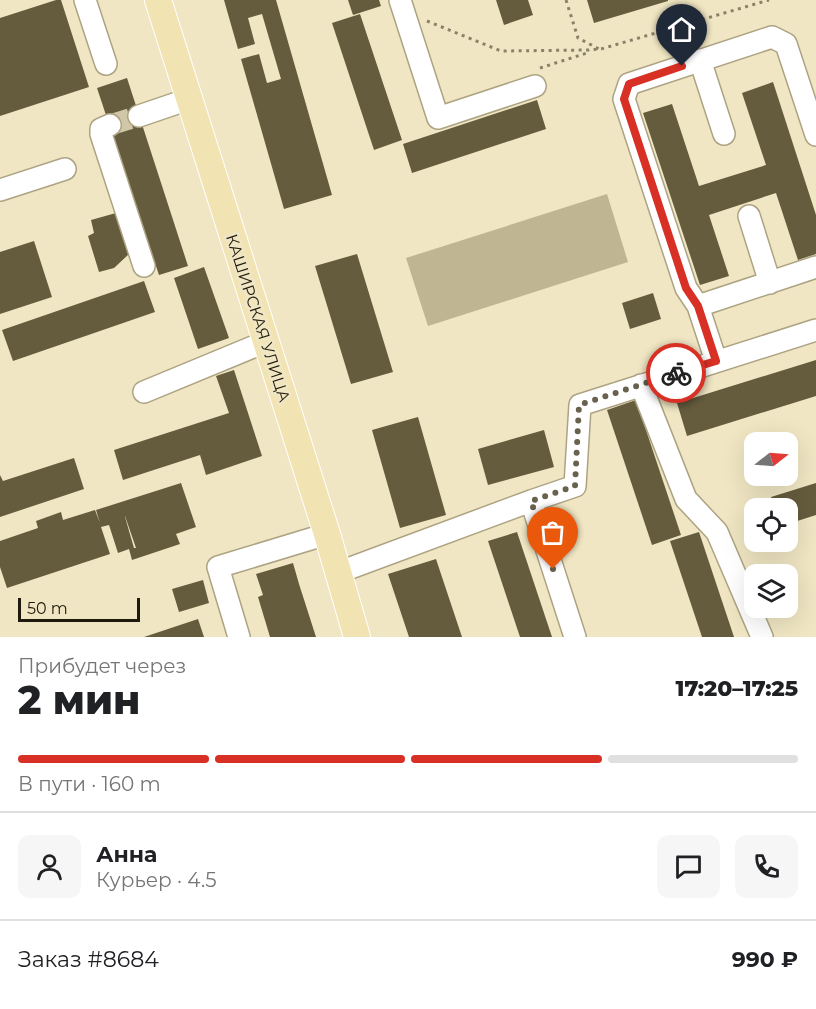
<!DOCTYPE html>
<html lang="ru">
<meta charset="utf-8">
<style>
body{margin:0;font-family:Montserrat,sans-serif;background:#f6f6f6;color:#202124;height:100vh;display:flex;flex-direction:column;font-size:22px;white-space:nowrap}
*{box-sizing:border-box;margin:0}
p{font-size:20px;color:#757577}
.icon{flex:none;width:33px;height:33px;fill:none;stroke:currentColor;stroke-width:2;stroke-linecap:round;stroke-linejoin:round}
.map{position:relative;height:637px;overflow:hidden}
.details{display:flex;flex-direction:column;background:#fff;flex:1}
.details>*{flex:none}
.needle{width:39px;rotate:73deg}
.tools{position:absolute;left:744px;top:432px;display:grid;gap:12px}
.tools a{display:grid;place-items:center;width:54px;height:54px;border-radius:12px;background:#fff;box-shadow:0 6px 24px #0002;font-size:30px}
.scale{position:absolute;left:18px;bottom:15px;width:122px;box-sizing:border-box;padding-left:6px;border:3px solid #1e1a0d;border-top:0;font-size:16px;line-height:21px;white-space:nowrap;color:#1e1a0d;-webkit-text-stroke:4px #f0e6c3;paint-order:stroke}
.pin{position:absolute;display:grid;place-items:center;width:51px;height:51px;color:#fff;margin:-62px -26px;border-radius:50% 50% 50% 0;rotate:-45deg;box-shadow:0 0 6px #0007}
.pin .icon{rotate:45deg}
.courier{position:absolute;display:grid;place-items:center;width:60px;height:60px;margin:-30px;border:4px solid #d93025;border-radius:50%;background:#fff;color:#222;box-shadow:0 2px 8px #0007}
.headline em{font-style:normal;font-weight:800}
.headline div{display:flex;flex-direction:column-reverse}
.headline{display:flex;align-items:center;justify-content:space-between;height:102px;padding:0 18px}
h1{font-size:39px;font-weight:800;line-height:45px}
.bar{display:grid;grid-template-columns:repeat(4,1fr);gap:9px 6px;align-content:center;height:72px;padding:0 18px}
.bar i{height:8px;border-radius:4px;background:#e0e0e0}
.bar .selected{background:#d93025}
.bar p{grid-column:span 4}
.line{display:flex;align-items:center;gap:15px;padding:0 18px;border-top:2px solid #e0e0e0}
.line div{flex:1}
.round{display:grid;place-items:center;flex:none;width:63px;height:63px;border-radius:12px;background:#f6f6f6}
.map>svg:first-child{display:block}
</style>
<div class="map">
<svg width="816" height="637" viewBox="0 0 816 637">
<rect width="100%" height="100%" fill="#f0e6c3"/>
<!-- green -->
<path fill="#bfb593" d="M607 194 628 262 428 326 406 258Z"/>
<!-- building -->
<path fill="#655c3e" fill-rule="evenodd" d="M56 0H61L89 87 0 116V18Z
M224 0H276L332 195 284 209 241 59 259 54 267 83 281 79 262 14 248 18 255 44 238 49Z
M348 0H379L381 6 353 15Z
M496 0H528L533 15 504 25Z
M587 0H668V1L594 23Z
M360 14 402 140 374 150 332 23Z
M127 78 188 266 159 275 97 88Z
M773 82 816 215V254L798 260 776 193 709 215 729 276 700 285 643 113 672 104 699 186 766 165 742 93Z
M537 100 546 129 412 173 403 144Z
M116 213 129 254 114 268 99 272 88 236 94 233 91 220Z
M34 241 52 297 0 314V252Z
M357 254 393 372 351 384 315 266Z
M204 267 229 338 198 349 174 278Z
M144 281 155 312 13 361 2 330Z
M653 293 661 319 630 329 622 303Z
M816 360V396L687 436 677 403Z
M234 370 262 456 206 475 200 455 123 480 114 450 229 413 216 376Z
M636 400 681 535 652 545 607 410Z
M418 417 446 515 400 528 372 430Z
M544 430 554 467 488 485 478 449Z
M74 458 84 489 0 517V475L3 481Z
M181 483 196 527 176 534 180 544 132 560 129 549 118 553 109 525 101 527 110 554 7 588 0 567V541L38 528 36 521 61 512 63 520 95 510 100 523 96 510ZM125 516 136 548H134L125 517Z
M816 483V515L788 524V508H775L771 497Z
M517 532 552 637H520L488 541Z
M699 532 734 637H702L670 541Z
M436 559 462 637H409L388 574Z
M293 563 299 584 316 637H270L258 597 263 595 256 574Z
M203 580 209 603 179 612 172 589Z
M198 619 204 637H144Z"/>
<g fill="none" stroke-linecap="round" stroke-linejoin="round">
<!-- minor-tunnel -->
<path stroke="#d0c7a8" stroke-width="21" stroke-dasharray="21 10" stroke-linecap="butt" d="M110 125 139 116"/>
<!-- minor casing -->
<g stroke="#ada383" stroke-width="24">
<path id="minor" d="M85 0 106 64
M400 0 438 118 535 86
M700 60 724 134
M139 116 189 99
M110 125 101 129V134L144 266
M0 190 65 169
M749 216 770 283
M698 306 816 267
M716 361 698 306 686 288 624 99 629 84 772 37 786 44 816 135
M641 385 686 499 717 532 762 637
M144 392 265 342
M531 501 575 637
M337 573 531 501 575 486 580 405 816 330
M239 637 218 567 327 534"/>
</g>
<!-- major casing -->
<g stroke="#fff" stroke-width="28">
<path id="major" d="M158 0 327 534 357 637"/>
</g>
<!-- path -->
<path stroke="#89826a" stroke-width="3" stroke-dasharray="3 4.5" stroke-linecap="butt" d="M566 0 578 38 599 49
M427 21 501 51 589 50 601 49 769 0
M540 68 587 53 589 50"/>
<!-- minor -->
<use href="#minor" stroke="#fff" stroke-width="21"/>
<!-- major -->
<use href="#major" stroke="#f2e3b3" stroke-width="26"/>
</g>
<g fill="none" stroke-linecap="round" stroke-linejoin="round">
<!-- done -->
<path stroke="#68614d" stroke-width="6" stroke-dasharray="0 10.8" d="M553 569 531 501 575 486 579 405 676 373"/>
<!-- route -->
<path stroke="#d93025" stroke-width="8" d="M676 373 716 361 698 306 686 288 624 99 629 84 682 66"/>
</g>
<g text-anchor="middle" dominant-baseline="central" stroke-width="6" stroke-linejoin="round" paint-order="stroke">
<!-- street labels -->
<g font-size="16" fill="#1e1a0d" stroke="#f0e6c3">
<text transform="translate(258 318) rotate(72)">КАШИРСКАЯ УЛИЦА</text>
</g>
</g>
</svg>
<div class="tools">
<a><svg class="needle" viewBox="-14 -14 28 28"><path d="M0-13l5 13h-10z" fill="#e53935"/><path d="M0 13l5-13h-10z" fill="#757577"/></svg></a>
<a><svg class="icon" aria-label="locate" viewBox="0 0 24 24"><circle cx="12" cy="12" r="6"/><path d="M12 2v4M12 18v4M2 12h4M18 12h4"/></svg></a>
<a><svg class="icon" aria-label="layers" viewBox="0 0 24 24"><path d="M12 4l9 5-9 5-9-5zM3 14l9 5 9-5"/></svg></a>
</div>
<div class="scale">50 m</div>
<div class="pin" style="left:553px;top:569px;background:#ea580c"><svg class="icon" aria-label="bag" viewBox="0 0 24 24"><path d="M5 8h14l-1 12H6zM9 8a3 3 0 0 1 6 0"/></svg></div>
<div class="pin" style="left:682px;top:66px;background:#1f2937"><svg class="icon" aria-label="home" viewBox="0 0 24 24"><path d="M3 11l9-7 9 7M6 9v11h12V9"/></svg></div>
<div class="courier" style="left:676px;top:373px"><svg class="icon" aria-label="bike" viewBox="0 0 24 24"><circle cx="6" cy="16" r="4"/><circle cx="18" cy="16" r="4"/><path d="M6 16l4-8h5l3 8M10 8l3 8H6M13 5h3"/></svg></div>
</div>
<section class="details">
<div class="headline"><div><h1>2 мин</h1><p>Прибудет через</p></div><em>17:20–17:25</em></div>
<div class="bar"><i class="selected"></i><i class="selected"></i><i class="selected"></i><i></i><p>В пути · 160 m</p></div>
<div class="line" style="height:108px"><a class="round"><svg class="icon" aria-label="person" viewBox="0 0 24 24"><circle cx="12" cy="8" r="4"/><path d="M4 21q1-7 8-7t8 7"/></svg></a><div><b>Анна</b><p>Курьер · 4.5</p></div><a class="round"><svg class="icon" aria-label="chat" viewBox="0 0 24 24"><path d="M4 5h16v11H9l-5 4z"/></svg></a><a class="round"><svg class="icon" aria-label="phone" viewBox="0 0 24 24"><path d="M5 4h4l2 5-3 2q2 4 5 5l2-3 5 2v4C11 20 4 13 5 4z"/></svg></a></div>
<div class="line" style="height:78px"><div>Заказ #8684</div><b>990 ₽</b></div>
</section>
